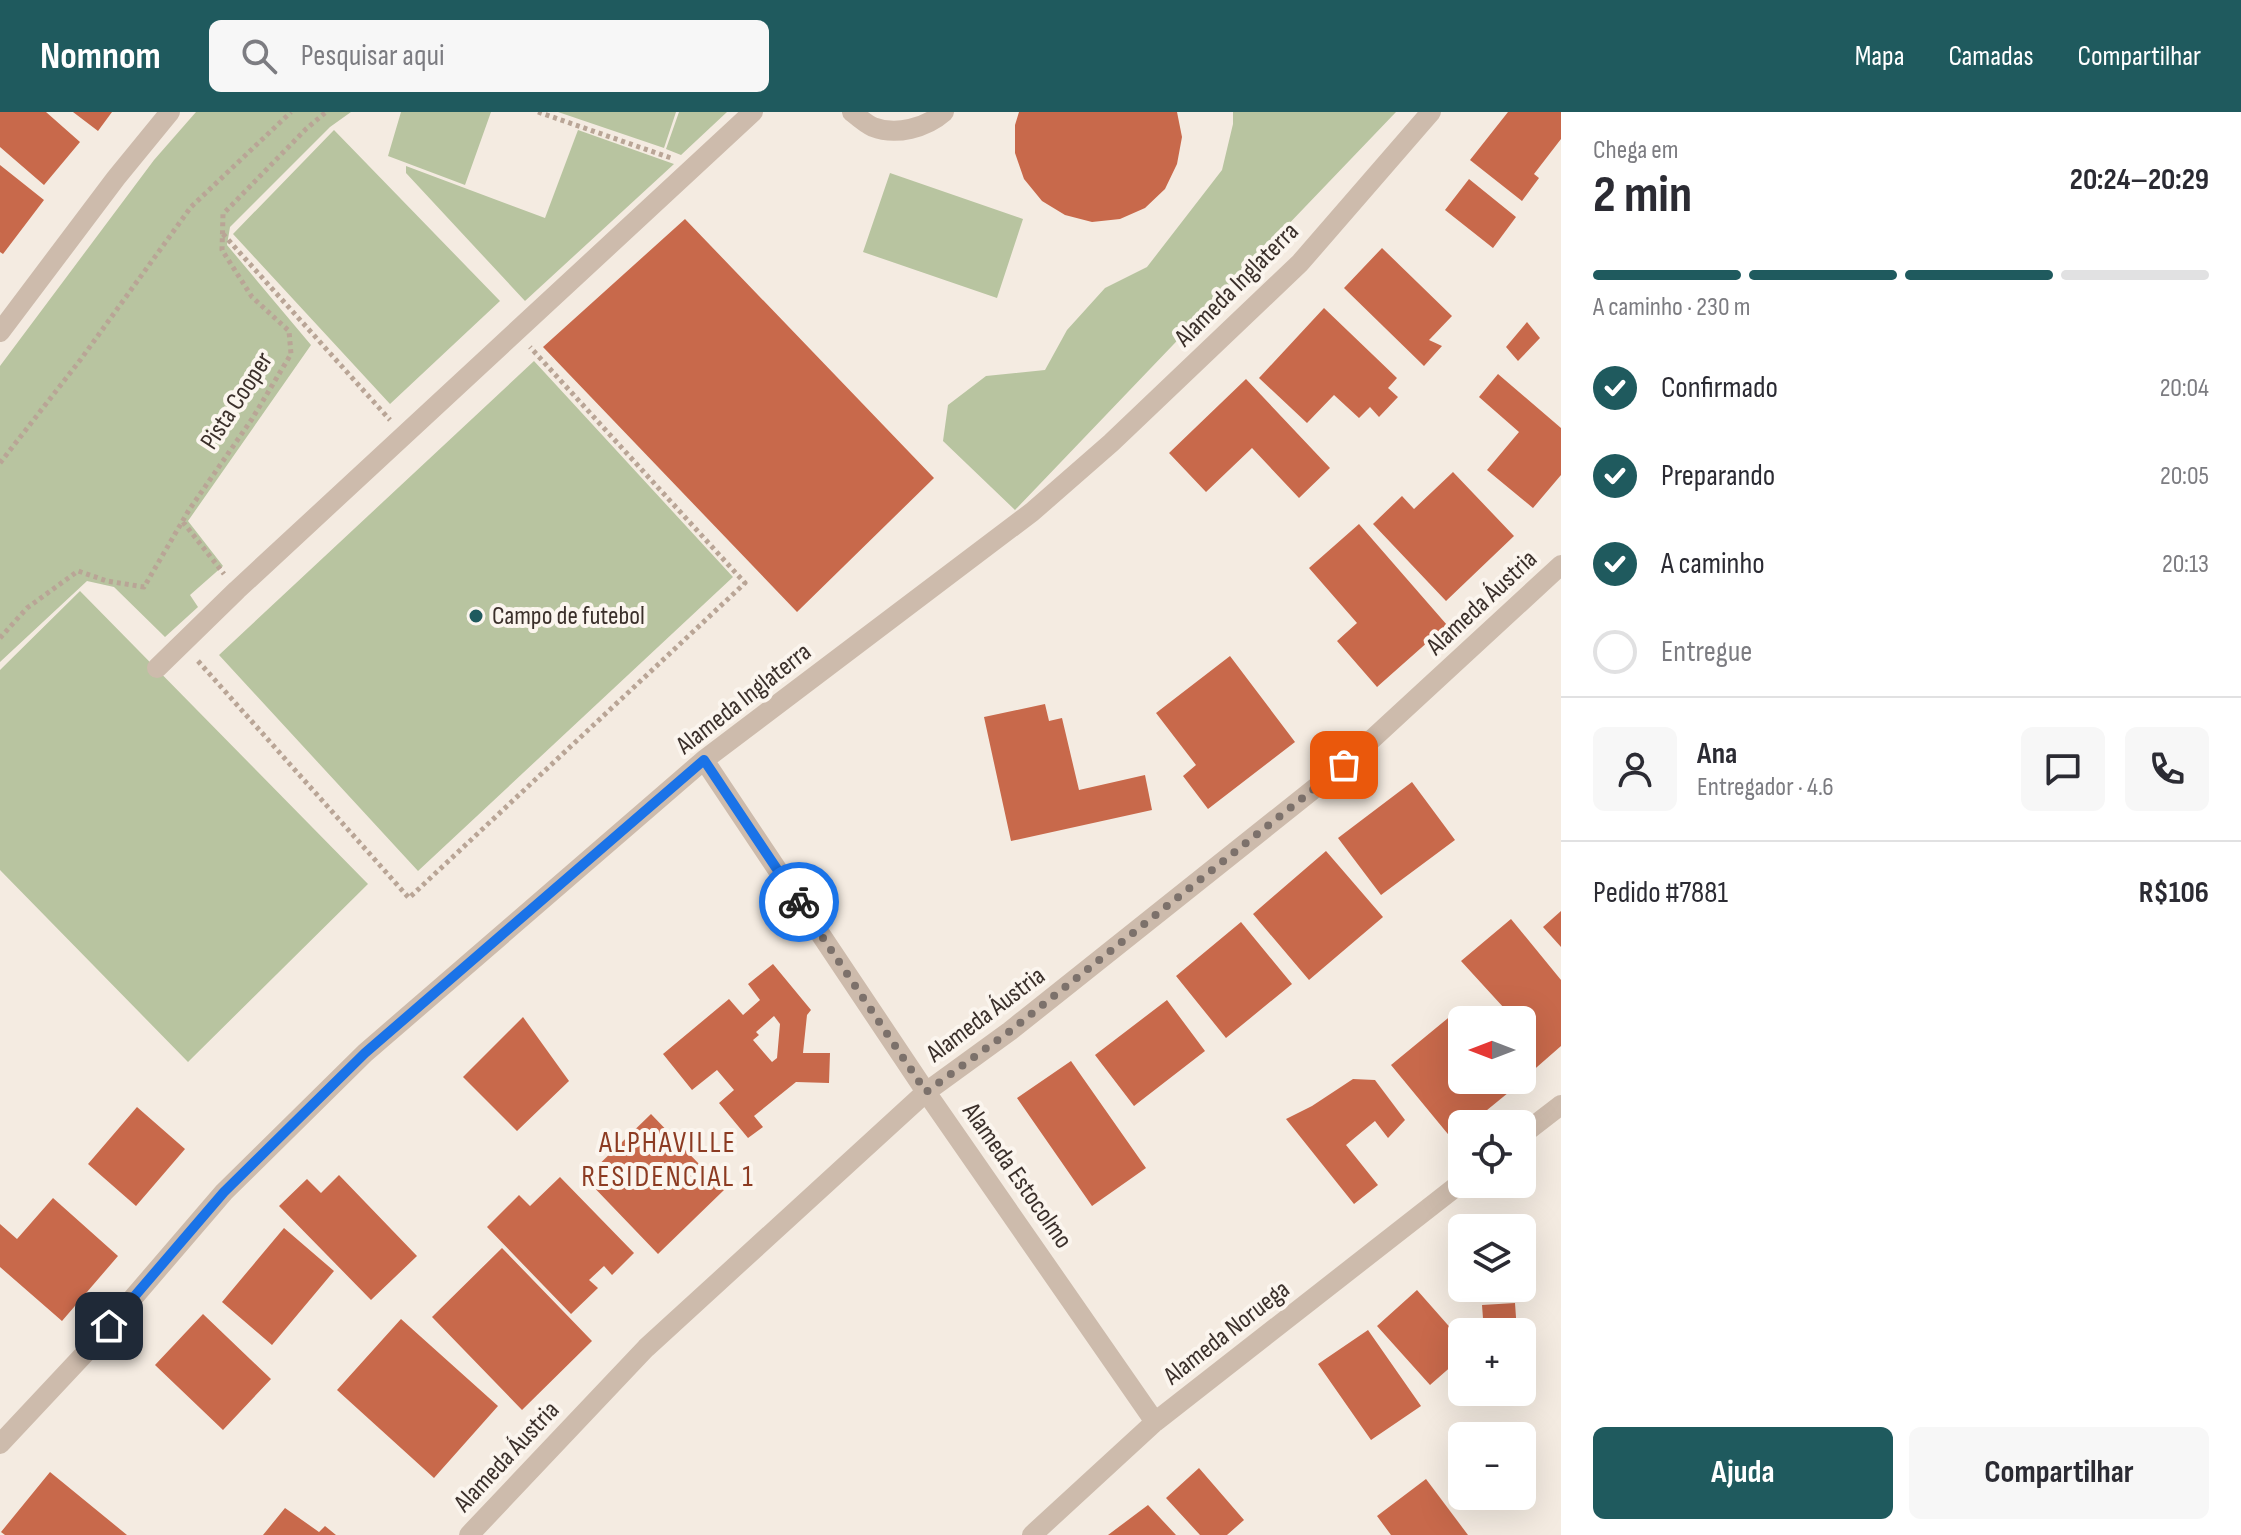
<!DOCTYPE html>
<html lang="pt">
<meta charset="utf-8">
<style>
body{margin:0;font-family:"Sofia Sans Condensed",sans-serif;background:#f7f7f7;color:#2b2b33;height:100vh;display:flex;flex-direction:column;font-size:30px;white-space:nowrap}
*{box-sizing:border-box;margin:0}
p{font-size:26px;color:#7c7c81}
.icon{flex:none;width:44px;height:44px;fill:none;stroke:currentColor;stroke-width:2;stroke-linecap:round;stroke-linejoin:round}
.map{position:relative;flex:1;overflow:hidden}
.drawer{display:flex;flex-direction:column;background:#fff;width:680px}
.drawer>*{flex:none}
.needle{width:52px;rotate:270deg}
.buttons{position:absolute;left:1448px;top:894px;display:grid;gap:16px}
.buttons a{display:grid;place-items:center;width:88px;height:88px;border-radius:12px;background:#fff;box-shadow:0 8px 32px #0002;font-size:40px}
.pin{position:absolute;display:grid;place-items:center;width:68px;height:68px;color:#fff;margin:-34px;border-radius:16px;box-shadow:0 4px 12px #0006}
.courier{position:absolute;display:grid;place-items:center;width:80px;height:80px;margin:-40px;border:6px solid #1a73e8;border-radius:50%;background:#fff;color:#222;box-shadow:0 2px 10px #0007}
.overview em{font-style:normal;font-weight:700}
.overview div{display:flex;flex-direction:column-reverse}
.overview{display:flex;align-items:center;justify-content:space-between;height:136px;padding:0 32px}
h1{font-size:52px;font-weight:700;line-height:60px}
.bar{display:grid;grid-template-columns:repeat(4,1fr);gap:12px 8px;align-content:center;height:96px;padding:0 32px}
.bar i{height:10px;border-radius:6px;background:#e1e1e2}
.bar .current{background:#1f5a5e}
.bar p{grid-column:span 4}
.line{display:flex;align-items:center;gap:20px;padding:0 32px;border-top:2px solid #e1e1e2}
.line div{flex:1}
.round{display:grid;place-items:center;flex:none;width:84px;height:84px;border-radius:12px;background:#f7f7f7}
ol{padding:0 32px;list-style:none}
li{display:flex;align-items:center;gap:24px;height:88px}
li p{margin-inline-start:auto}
li .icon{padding:8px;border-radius:50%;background:#1f5a5e;color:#fff;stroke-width:4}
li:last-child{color:#7c7c81}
li i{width:44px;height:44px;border:4px solid #e1e1e2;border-radius:50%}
.button{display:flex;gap:16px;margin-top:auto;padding:16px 32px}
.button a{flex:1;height:92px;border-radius:12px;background:#1f5a5e;color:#fff;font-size:32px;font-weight:700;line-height:92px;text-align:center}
.button a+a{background:#f7f7f7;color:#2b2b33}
header{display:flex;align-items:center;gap:48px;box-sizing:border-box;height:112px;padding:0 40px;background:#1f5a5e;color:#fff}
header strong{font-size:38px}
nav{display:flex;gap:44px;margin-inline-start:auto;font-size:28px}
.search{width:560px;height:72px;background:#f7f7f7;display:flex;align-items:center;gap:20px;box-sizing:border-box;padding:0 28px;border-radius:12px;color:#7c7c81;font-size:30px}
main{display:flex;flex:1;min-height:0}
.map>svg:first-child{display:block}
</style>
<header>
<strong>Nomnom</strong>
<div class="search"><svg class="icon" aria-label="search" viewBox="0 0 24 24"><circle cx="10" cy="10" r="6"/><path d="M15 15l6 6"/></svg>Pesquisar aqui</div>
<nav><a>Mapa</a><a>Camadas</a><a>Compartilhar</a></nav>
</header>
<main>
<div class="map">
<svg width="1561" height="1423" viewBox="0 0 1561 1423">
<rect width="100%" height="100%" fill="#f4ebe1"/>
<!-- green -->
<path fill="#b8c4a0" d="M196 0H351L330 15 230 115 227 133 311 233 188 409 223 454 190 483 198 495 165 525 114 475 87 469 0 550V254L154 48Z
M401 0H491L465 73 388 44Z
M558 0H676L664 36Z
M679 0H727L681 43 666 37Z
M1233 0H1396L1015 398 943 329 948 293 986 264 1045 258 1067 218 1105 176 1147 155 1222 58 1233 12Z
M334 18 500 189 390 292 233 122Z
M578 18 674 52 525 189 406 61V54L545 106Z
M890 61 1023 107 997 186 863 140Z
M534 249 733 465 418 759 219 543Z
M80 479 368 772 188 950 0 758V558Z"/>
<!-- building -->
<path fill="#c8694b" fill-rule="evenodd" d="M0 0H46L80 30 44 73 0 35Z
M73 0H112L98 19Z
M1019 0H1177L1182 25 1177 52 1165 77 1145 96 1120 107 1092 110 1065 103 1042 89 1024 67 1015 41V13Z
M1508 0H1561V27L1534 62 1539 66 1522 89 1470 48Z
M0 53 44 88 3 142 0 140Z
M1469 67 1516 105 1493 136 1445 98Z
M685 107 934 366 797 500 543 235Z
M1382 136 1452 204 1429 228 1442 234 1424 254 1344 176Z
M1324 196 1397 266 1388 276 1398 285 1379 305 1370 295 1359 306 1334 283 1307 311 1259 266Z
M1527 210 1540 226 1518 249 1506 235Z
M1498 262 1561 316V363L1533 396 1487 358 1519 320 1479 285Z
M1246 267 1330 356 1299 386 1252 336 1206 380 1169 341Z
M1453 360 1514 424 1446 489 1373 412 1402 384 1414 397Z
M1359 412 1447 513 1377 575 1337 529 1357 511 1309 456Z
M1230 544 1295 630 1208 697 1183 664 1196 653 1156 601Z
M1045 592 1049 609 1062 606 1079 678 1145 663 1152 698 1011 729 984 605Z
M1412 670 1455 728 1381 783 1338 726Z
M1326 739 1383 805 1309 868 1253 802Z
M1561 799V835L1543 815Z
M1511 807 1561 868V934L1529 962 1522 955V908H1515L1461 849Z
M1241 810 1292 872 1226 926 1176 864Z
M773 852 811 898 807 903 803 941H830L829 971 796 970 754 1004 763 1015 748 1026 719 991 734 978 717 958 692 978 663 942 729 887 743 903 760 888 748 872ZM774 904 780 912 777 946 772 950 753 928 759 923 756 920Z
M1167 888 1205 939 1134 994 1095 943Z
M1453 902 1462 913V968H1507L1514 976 1470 1012H1462V1019L1452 1027 1391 953Z
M523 905 569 969 517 1019 463 965Z
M1071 949 1146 1056 1092 1094 1017 986Z
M1353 967 1375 968 1405 1008 1388 1026 1375 1009 1346 1033 1378 1073 1354 1092 1286 1007 1312 994Z
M137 995 185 1037 136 1094 88 1052Z
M651 1002 724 1078 658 1142 585 1066Z
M339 1063 417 1144 371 1188 279 1094 307 1067 321 1081Z
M560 1065 634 1141 612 1163 604 1154 589 1168 598 1176 571 1202 487 1115 519 1083 530 1094Z
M53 1086 118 1144 62 1209 0 1155V1112L17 1127Z
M284 1116 334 1159 272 1233 222 1190Z
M502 1136 592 1229 522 1298 432 1205Z
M1417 1178 1462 1229V1245L1430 1273 1377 1214Z
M1515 1191 1517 1220H1484L1482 1193Z
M203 1202 271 1267 223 1318 155 1253Z
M401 1207 498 1294 434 1366 337 1278Z
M1368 1218 1421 1294 1371 1328 1318 1252Z
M1199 1356 1244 1408 1227 1423H1200L1166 1386Z
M50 1360 127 1423H5L1 1420Z
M1426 1367 1468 1423H1391L1377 1404Z
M1148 1393 1176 1423H1108Z
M285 1396 319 1420 325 1414 336 1423H263Z"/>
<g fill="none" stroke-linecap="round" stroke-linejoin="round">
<!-- path -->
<path stroke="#b9a596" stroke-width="5" stroke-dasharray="4 4" stroke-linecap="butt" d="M538 0 671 46
M223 122 390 308
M0 351 81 247 191 95 291 0
M183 410 224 462
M0 526 27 496 78 459 107 469 144 475 189 398 252 307 291 242 289 219 252 185 222 138 223 102 306 17 326 0
M198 549 409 786 745 471 530 235"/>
<!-- minor -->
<path stroke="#cdbbac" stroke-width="20" d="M852 0C858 5 866 12 873 15 896 24 926 16 944 0
M0 220 116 66 170 0
M157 556 237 478 753 0
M704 648 926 980 1155 1310
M1522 1023 1561 993
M0 1332 90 1236 224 1080 365 941 704 648 1032 400 1111 331 1300 151 1431 0
M469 1423 646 1236 926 980 1010 919 1344 653 1561 453
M1032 1423 1155 1310 1462 1070"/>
</g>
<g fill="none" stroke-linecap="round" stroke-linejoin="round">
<!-- done -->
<path stroke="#7c716b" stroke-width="8" stroke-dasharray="0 14.4" d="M799 790 926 980 1010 919 1344 653"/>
<!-- route -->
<path stroke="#1a73e8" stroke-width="10" d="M109 1214 224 1080 365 941 704 648 799 790"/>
</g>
<!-- markers -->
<circle fill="#1f5a5e" stroke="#fbf5ee" stroke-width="3" cx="476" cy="504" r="8"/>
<g text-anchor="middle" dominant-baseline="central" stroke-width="8" stroke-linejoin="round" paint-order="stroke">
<!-- street labels -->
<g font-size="26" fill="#3b302b" stroke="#fbf5ee">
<text transform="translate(1237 173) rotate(-45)">Alameda Inglaterra</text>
<text transform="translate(237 289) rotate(-57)">Pista Cooper</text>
<text transform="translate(1482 491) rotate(-43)">Alameda Áustria</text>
<text transform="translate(744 587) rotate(-38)">Alameda Inglaterra</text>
<text transform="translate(986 903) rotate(-37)">Alameda Áustria</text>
<text transform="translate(1017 1064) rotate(55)">Alameda Estocolmo</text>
<text transform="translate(1227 1221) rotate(-38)">Alameda Noruega</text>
<text transform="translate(507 1345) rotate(-47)">Alameda Áustria</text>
</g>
<!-- poi labels -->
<g font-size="26" fill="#3b302b" stroke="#fbf5ee" text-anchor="start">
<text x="492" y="504">Campo de futebol</text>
</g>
<!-- quarter labels -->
<g font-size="30" letter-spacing="2" fill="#8c3b22" stroke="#fbf5ee">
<text x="668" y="1031">ALPHAVILLE<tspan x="668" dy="34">RESIDENCIAL 1</tspan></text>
</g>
</g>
</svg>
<div class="buttons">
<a><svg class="needle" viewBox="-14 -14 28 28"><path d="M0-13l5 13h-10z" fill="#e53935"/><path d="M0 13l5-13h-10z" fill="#7c7c81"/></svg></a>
<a><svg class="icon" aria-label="locate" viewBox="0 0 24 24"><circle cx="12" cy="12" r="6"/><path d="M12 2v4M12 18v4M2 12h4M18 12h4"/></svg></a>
<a><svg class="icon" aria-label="layers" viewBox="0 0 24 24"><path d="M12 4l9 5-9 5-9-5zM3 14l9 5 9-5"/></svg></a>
<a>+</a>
<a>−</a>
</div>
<div class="pin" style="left:1344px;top:653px;background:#ea580c"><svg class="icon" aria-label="bag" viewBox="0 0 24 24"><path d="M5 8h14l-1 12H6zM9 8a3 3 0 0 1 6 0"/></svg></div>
<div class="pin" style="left:109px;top:1214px;background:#1f2937"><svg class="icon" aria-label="home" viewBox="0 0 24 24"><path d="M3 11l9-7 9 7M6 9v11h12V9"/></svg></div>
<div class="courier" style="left:799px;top:790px"><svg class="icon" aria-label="bike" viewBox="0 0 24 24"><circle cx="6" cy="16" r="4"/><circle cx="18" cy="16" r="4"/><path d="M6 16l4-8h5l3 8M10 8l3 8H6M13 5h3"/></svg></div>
</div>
<section class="drawer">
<div class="overview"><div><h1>2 min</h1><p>Chega em</p></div><em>20:24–20:29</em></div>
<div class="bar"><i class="current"></i><i class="current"></i><i class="current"></i><i></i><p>A caminho · 230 m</p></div>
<ol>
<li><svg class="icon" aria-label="check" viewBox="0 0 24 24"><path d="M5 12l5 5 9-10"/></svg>Confirmado<p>20:04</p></li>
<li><svg class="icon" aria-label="check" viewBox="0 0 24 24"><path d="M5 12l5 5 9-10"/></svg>Preparando<p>20:05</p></li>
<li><svg class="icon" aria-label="check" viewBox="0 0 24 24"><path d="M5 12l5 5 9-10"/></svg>A caminho<p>20:13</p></li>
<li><i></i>Entregue</li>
</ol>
<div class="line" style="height:144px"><a class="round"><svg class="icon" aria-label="person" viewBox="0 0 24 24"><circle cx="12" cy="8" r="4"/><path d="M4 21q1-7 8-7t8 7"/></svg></a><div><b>Ana</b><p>Entregador · 4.6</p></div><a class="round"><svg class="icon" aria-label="chat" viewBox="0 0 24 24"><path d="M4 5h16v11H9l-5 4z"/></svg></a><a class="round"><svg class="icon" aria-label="phone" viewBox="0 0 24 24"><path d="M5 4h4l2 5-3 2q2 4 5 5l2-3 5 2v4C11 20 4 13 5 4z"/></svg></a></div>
<div class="line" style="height:104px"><div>Pedido #7881</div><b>R$106</b></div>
<div class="button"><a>Ajuda</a><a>Compartilhar</a></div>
</section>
</main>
